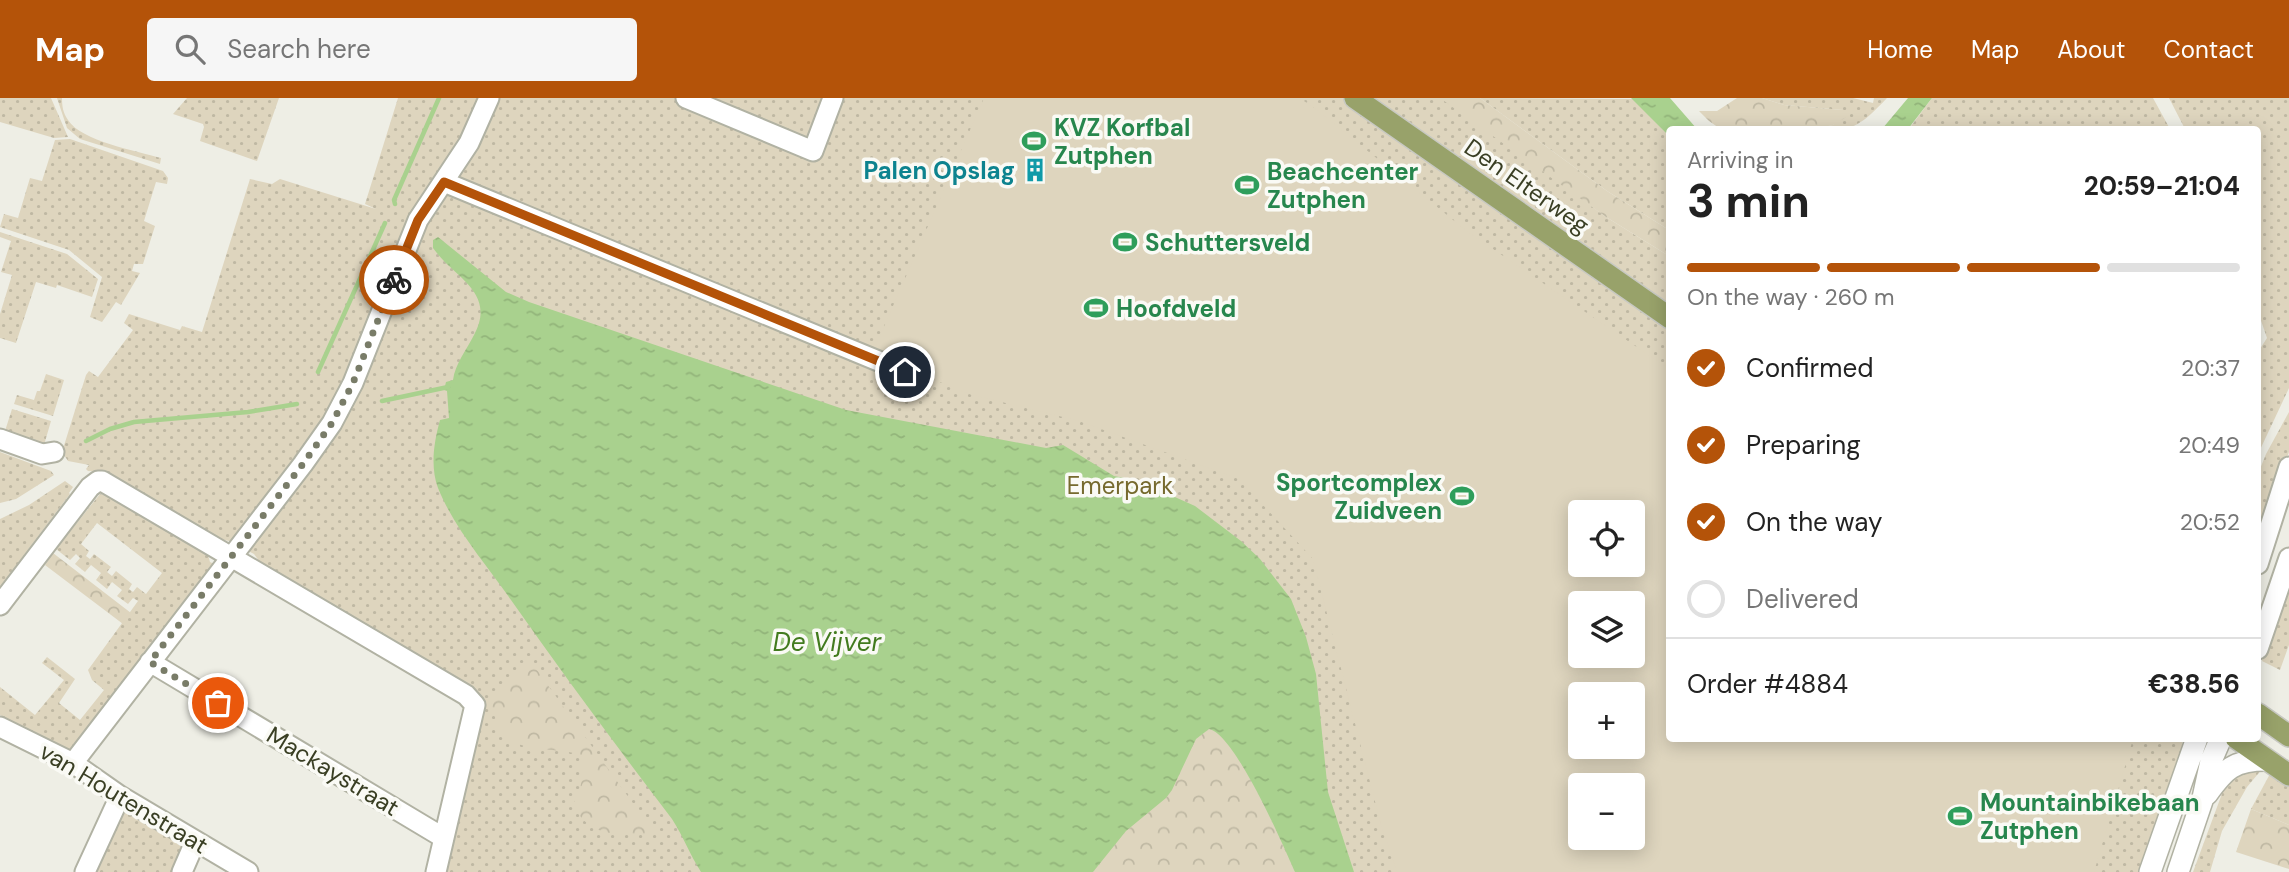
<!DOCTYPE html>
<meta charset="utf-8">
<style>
body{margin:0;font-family:"DM Sans",sans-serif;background:#f6f6f6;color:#222;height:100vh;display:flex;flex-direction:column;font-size:26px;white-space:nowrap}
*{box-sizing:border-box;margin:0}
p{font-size:23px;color:#767676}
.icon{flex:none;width:38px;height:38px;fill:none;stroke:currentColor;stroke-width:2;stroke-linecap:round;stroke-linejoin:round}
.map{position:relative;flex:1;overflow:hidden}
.side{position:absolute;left:1666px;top:28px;width:595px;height:616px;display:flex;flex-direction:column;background:#fff;border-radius:7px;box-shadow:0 4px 18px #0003}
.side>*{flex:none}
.fabs{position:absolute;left:1568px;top:402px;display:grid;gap:14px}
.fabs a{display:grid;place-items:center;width:77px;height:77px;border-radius:7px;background:#fff;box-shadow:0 4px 18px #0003;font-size:35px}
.pin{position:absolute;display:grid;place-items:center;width:60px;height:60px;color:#fff;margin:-30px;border:4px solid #fff;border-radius:50%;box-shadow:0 2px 7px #0007}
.courier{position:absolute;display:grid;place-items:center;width:70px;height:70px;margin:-35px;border:5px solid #b45309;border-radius:50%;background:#fff;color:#222;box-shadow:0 2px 9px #0007}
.head em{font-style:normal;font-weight:700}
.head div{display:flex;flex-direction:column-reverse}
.head{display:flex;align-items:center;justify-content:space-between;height:119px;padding:0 21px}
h1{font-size:46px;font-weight:700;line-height:52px}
.bar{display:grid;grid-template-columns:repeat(4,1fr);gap:10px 7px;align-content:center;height:84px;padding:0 21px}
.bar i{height:9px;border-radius:5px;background:#e0e0e0}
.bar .current{background:#b45309}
.bar p{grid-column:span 4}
.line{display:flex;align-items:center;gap:18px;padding:0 21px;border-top:2px solid #e0e0e0}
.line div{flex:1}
ol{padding:0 21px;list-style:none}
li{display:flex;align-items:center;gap:21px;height:77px}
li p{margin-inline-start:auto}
li .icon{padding:7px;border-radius:50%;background:#b45309;color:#fff;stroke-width:4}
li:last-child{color:#767676}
li i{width:38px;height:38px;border:4px solid #e0e0e0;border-radius:50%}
header{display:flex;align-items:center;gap:42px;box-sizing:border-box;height:98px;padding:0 35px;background:#b45309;color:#fff}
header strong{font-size:33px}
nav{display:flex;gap:38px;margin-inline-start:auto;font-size:24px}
.search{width:490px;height:63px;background:#f6f6f6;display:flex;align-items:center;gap:18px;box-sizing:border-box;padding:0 24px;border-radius:7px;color:#767676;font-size:26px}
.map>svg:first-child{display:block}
</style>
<header>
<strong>Map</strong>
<div class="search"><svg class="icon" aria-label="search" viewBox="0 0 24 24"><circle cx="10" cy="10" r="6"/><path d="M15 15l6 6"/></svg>Search here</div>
<nav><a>Home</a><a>Map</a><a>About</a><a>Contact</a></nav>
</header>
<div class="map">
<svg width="2289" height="774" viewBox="0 0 2289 774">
<defs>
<pattern id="green-dots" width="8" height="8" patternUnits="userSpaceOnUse" patternTransform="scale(1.75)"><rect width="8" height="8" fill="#ded5be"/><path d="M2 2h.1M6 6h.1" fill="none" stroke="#bfb8a3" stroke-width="1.8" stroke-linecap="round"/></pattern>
<pattern id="forest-crowns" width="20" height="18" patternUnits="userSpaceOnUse" patternTransform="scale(1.75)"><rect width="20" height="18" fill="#ded5be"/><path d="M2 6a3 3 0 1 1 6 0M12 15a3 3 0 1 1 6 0" fill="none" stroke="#bfb8a3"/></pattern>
<pattern id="water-ripples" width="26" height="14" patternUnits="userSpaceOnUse" patternTransform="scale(1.75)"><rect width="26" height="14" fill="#a9d18e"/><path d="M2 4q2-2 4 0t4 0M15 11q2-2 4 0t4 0" fill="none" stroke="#92b47a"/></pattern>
</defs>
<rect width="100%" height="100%" fill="#eeeee5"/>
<!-- green -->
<path fill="url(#green-dots)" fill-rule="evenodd" d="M0 0H51L68 39 54 40 0 24Z
M57 0H62C62 8 63 15 68 22 81 43 137 53 161 60L160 66 80 41 67 30Z
M187 0H279L257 63 200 43 204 29 203 26 173 16Z
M398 0H1447L1606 119 1669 158 1670 640 2183 641 2180 660 2140 774H444L475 634 480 596 262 467 254 456 229 443 220 441 103 374 88 373 86 371 89 367 68 363 62 354 86 277 89 273 98 279 133 232 124 225 129 216 180 232 182 228 202 234 250 81 272 86 280 81 376 111 365 106ZM1580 415H1633V467H1580ZM1580 506H1633V558H1580ZM1580 597H1633V649H1580ZM1580 688H1633V740H1580Z
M1480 0 1634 1 1669 38V132L1607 93Z
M1762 0H1853L1873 5 1874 0H1887C1852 37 1850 31 1801 31L1833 27 1843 12 1784 7Z
M1932 0H2153L2170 31 1908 32Z
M2169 0H2289V290L2258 356V254L2267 240 2258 214V32L2185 31Z
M70 41 163 73 168 80 167 86 156 84 144 123 155 128 143 166H134L132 173 140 175 121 207 116 204 102 224 90 219 102 179 69 152 0 129 4 116 18 120 30 80 42 83 55 42Z
M0 134 67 156 98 181 92 199 57 187 56 190 36 184 16 245 0 240V216L12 177 1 174 11 143 0 139Z
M46 276 64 282 53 318 14 306 17 297 34 302 37 293H40Z
M12 311 51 323 44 347 5 333Z
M2289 314V354L2258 440V376L2266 356Z
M0 354 51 373 54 377 16 401 0 405Z
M65 383 73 389 69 395 70 396 0 489V421L29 407Z
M100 396 107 398 208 457 210 464 214 466 72 651 66 653 0 617V589L35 617 64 582 42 565 47 559 75 581 59 605 80 622 104 592 92 582 88 572 138 503 133 500 128 506 117 498 122 492 112 484 107 491 96 482 101 475 91 467 85 474 75 466 80 460 76 456 70 462 56 451ZM97 425 162 475 146 496 137 489 133 494 129 491 132 486 116 473 112 478 107 474 111 469 94 456 90 461 86 458 89 453 81 446Z
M2289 487V547L2280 572 2262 563Z
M2263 670 2247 689 2222 733 2210 774H2193L2230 674Z
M2271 674 2289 688V727L2251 711Z
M126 712 185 743 176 774H95L122 715Z"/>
<!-- forest -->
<path fill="url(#forest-crowns)" d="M1440 0H1480L1607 93 1669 132V158L1606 119Z
M1737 0H1762L1784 7 1843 12 1848 18 1833 27 1819 30 1722 32 1709 23 1699 13H1717Z
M53 455 131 515 123 526 45 467Z
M529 561 655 736C622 737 590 741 573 707 581 689 587 675 578 656 533 646 501 660 491 603L504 583Z
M1209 631C1236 636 1282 747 1295 774H1093L1126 733 1166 700 1172 692 1196 641Z
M2251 711 2289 727V771L2236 754Z"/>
<!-- pitch -->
<path fill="#ded5be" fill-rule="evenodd" d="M984 0H1299L1312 8 1468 134 1669 271 1670 640 2133 641 2094 774H1397L1381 727 1313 461 1239 381 1079 323 969 296 872 256ZM1580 415H1633V467H1580ZM1580 506H1633V558H1580ZM1580 597H1633V649H1580ZM1580 688H1633V740H1580Z"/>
<!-- water -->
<path fill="url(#water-ripples)" d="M1631 0H1670L1697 31 1670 32 1669 38Z
M1908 0H1932L1908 31H1882Z
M438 139 506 194 529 204 846 312 1046 350 1063 347 1114 378 1139 383 1195 408 1241 443 1260 461 1291 501 1306 539 1316 576 1328 694 1354 774H1295C1283 747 1235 636 1209 631L1196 641 1172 692 1166 700 1126 733 1093 774H701C690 757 683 738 672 721 617 649 563 576 511 502 486 466 454 430 438 390 430 368 434 344 440 322L449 320 447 293 444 292 446 284 453 282C455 266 467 251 474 237 497 194 454 180 433 150V142Z"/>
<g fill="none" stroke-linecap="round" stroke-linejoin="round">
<!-- stream -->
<path stroke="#a9d18e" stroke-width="4.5" d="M395 106 394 102 439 0
M318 274 385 125
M382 303 448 289
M86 343 110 331 134 324 248 314 297 306"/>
<!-- minor casing -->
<g stroke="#b1b2a3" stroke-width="23">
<path id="minor" d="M686 0 813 53 833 0
M444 84 922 281
M0 341 42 356 54 354
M2258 466 2289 369
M0 507 90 389 98 383H102L466 597 475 607 436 774
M2258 551 2289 460
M150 564 444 740
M0 629 73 665 120 698 248 774
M73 665 303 366 332 325 353 285 418 122 469 45 489 0
M85 774 120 698
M182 774 195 744"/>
</g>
<!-- tertiary casing -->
<g stroke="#b1b2a3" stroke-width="24">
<path id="tertiary" d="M2207 696C2225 671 2234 662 2266 662
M2150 774 2197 640
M2178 774 2203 700 2211 663 2221 640"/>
</g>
<!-- primary casing -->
<g stroke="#c8c9c2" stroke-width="24">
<path id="primary" d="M1355 0 1670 220
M2258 616 2289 638
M2236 640 2289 677"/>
</g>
<!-- minor -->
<use href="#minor" stroke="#fff" stroke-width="19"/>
<!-- tertiary -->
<use href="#tertiary" stroke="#fff" stroke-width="21"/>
<!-- primary -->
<use href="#primary" stroke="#98a26a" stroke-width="21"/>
</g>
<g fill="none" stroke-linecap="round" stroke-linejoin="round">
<!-- done -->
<path stroke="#797c68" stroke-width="7" stroke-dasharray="0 12.6" d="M218 605 150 564 303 366 332 325 353 285 394 182"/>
<!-- route -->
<path stroke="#b45309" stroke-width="9" d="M394 182 418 122 444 84 905 274"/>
</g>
<!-- icons -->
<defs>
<g id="stadium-bare" transform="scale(1.89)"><path d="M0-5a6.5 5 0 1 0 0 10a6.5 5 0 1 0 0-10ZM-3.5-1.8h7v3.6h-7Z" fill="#2e9e5b" stroke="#fafaf5" stroke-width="2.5" paint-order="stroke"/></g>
<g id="building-bare" transform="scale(1.89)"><path d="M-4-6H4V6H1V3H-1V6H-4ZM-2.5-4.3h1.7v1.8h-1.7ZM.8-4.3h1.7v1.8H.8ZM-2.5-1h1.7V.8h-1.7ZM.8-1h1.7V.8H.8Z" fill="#0f9aa8" stroke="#fafaf5" stroke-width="2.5" paint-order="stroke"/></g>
</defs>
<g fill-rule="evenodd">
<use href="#stadium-bare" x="1034" y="43"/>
<use href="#building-bare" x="1035" y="72"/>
<use href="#stadium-bare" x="1247" y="87"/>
<use href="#stadium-bare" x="1125" y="144"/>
<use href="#stadium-bare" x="1096" y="210"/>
<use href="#stadium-bare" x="1462" y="398"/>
<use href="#stadium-bare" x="1960" y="718"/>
</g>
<g text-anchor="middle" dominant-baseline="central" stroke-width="7" stroke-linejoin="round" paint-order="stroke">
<!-- leisure labels -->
<g font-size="24" font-weight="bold" fill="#27864d" stroke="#fafaf5" text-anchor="start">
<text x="1054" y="29">KVZ Korfbal<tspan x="1054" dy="28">Zutphen</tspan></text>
<text x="1267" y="73">Beachcenter<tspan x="1267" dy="28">Zutphen</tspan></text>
<text x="1145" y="144">Schuttersveld</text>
<text x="1116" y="210">Hoofdveld</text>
<text x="1442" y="384" text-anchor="end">Sportcomplex<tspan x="1442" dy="28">Zuidveen</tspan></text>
<text x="1980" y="704">Mountainbikebaan<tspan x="1980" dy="28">Zutphen</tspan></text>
</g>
<!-- culture labels -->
<g font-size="24" font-weight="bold" fill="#0d838f" stroke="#fafaf5" text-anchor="end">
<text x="1015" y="72">Palen Opslag</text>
</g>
<!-- street labels -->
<g font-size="24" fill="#3a3f24" stroke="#fafaf5">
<text transform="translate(1527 88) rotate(35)">Den Elterweg</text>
<text transform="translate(333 673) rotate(31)">Mackaystraat</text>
<text transform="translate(124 700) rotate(31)">van Houtenstraat</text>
</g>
<!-- park labels -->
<g font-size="24" fill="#766a2e" stroke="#fafaf5">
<text x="1120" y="387">Emerpark</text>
</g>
<!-- water labels -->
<g font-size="26" font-style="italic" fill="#427b1e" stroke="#fafaf5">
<text x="827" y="544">De Vijver</text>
</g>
</g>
</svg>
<div class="fabs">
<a><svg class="icon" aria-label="locate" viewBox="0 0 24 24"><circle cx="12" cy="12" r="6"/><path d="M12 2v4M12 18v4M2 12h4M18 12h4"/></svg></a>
<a><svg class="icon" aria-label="layers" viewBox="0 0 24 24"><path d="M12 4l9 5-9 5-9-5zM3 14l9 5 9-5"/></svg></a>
<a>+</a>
<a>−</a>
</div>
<div class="pin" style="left:218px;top:605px;background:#ea580c"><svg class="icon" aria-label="bag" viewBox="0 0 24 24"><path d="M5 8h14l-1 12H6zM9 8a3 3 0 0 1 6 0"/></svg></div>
<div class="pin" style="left:905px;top:274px;background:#1f2937"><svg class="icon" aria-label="home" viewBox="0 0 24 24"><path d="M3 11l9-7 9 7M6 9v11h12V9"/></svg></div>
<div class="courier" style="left:394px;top:182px"><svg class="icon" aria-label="bike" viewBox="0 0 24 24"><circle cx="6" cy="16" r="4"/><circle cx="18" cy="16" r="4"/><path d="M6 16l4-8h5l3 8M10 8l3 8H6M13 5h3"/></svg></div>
<section class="side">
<div class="head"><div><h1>3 min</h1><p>Arriving in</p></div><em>20:59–21:04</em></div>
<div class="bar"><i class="current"></i><i class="current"></i><i class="current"></i><i></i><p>On the way · 260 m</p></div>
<ol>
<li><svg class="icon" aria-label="check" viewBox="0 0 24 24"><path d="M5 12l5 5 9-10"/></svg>Confirmed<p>20:37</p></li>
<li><svg class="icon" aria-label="check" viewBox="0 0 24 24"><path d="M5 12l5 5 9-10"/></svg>Preparing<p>20:49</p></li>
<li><svg class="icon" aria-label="check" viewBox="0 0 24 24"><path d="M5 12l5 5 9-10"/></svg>On the way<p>20:52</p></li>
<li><i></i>Delivered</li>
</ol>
<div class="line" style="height:91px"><div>Order #4884</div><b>€38.56</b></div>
</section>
</div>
